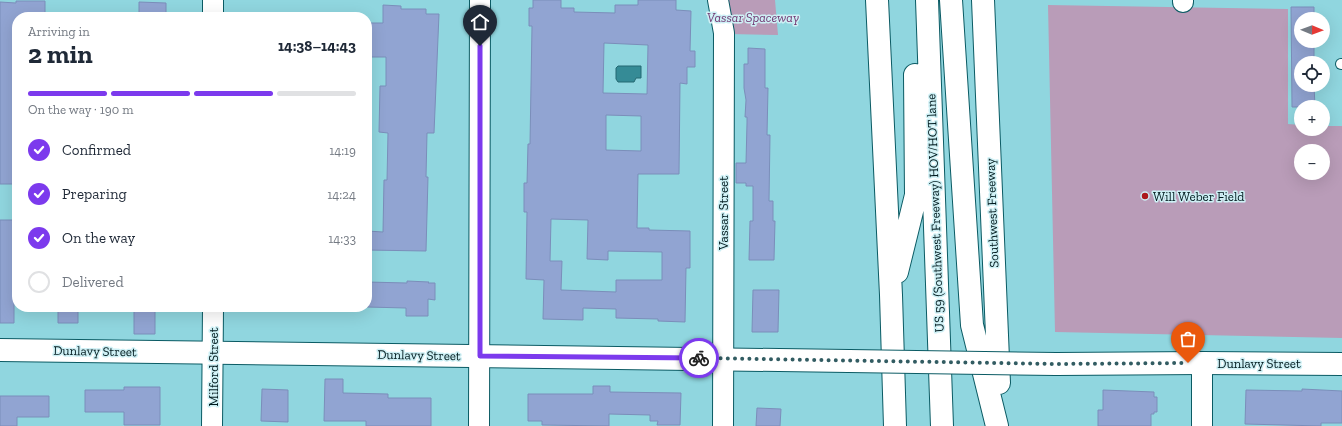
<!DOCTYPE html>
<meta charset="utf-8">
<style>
body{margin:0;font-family:"Zilla Slab",serif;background:#f6f6f7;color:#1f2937;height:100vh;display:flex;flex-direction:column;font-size:15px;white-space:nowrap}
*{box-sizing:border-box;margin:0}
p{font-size:13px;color:#747a83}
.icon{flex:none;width:22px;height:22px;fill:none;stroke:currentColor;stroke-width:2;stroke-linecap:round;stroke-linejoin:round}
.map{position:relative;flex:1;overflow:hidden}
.side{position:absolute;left:12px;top:12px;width:360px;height:300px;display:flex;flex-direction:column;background:#fff;border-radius:16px;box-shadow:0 4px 16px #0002}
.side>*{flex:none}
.needle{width:26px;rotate:91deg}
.buttons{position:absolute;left:1294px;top:12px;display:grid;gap:8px}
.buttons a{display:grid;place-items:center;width:36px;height:36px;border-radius:50%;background:#fff;box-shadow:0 4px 16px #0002;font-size:20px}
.pin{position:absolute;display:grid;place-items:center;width:34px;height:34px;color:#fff;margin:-41px -17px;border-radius:50% 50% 50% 0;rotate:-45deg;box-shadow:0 0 4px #0007}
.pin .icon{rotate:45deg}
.courier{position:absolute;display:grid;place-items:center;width:40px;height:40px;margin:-20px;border:3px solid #7c3aed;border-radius:50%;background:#fff;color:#222;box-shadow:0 1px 5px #0007}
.summary em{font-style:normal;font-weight:800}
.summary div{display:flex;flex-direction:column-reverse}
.summary{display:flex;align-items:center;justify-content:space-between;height:68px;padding:0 16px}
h1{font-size:26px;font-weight:800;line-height:30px}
.bar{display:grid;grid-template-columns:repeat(4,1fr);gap:6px 4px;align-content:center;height:48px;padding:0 16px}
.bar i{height:5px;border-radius:3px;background:#e0e1e3}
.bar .active{background:#7c3aed}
.bar p{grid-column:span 4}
ol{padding:0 16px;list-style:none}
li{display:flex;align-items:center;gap:12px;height:44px}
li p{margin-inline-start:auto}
li .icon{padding:4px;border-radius:50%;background:#7c3aed;color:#fff;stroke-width:4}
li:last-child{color:#747a83}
li i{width:22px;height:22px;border:2px solid #e0e1e3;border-radius:50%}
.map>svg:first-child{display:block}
</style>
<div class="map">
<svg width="1342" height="426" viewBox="0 0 1342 426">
<rect width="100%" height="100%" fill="#90d6df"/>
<!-- green -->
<path fill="#b99cb8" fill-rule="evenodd" d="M729 0H775L778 35 729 34Z
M1048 5 1288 9V124L1301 125V129H1323V126H1342V338L1055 332ZM1301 151H1323V173H1301Z"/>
<!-- water -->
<path fill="#358b96" stroke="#256972" d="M618 66H641V78H636L634 82H618L616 79V68Z"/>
<!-- building -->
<path fill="#91a4d2" stroke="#7b8eba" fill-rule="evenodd" d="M533 0H561V8H574V12L615 13V5H638V0H676V10L691 11 690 51H695V67H687V84L680 83 679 174H638L637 228H649V230L690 231V268H686L685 322 658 321V319L616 318V309L583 308V320L543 319 544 280 526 279 527 212H524V183H527L528 144H530L532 26H529V8H533ZM604 43 648 45 647 94 603 93ZM606 115 641 116V151L606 150ZM551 219 588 220 587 259 608 260V251L662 252V280H616V292L561 290 562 261H550Z
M16 1H45V15H28V17H17V184H0V2L16 3Z
M139 2 166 3V17H139Z
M383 5 401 6V9H426V14H439L434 133H427L426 177H428L426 251 367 250V231L383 232 384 180H387L388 133 379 132 380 86H386V57H367V23H383Z
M1291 7H1314V19H1301V41H1314V63H1301V85H1314L1315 107H1292Z
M748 48 765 49V88H768L767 135H770L769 201H773V221H775L774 260H749L750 221H753V186H746V183H736V163H746L747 123V117H745L746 100 744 88V64H748Z
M0 220H16L17 304H14V323H0Z
M407 281 429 282 428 283H435V300L428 299V316H406V308L367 307V282L407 283Z
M753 290H779L778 332H752Z
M58 307H78V323H58Z
M134 307H155V334H134Z
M325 379H343V393L388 394V398H431V426H366V421H324Z
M593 386H610V392L681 393 680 425H657L658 421H650V415L609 414V426L542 425V421H528V394H593Z
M124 387H160V425H124V412H85V390H124Z
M262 389 288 390V422L261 421Z
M1302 389 1342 391V423H1321V426L1245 424 1246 390 1302 391Z
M1103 390 1154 392V397H1157V412H1154V414H1151V426H1098V410H1103Z
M0 396H49V417H17V426H0Z
M757 408 781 409 780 426H756Z"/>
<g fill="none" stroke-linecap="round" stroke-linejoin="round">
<!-- lane casing -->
<g stroke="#0b5b64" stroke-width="12">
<path id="lane" d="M1341 64H1342"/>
</g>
<!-- street casing -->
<g stroke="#0b5b64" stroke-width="22">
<path id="street" d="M718 0 724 33 723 426
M1183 0V2
M213 17V0
M212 426 213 307
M479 426 480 0
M1202 426V363"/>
</g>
<!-- secondary casing -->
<g stroke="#0b5b64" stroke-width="24">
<path id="secondary" d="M0 350 849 361
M1056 364 1202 363 1342 364"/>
</g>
<!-- highway casing -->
<g stroke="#0b5b64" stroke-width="24">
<path id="highway" d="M877 0 891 295 895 426
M927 0 942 426
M951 0 972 325 997 426
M983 0 999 383
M897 272 916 195 915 75"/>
</g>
<!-- lane -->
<use href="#lane" stroke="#fff" stroke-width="10"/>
<!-- street -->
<use href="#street" stroke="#fff" stroke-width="20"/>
<!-- secondary -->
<use href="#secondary" stroke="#fff" stroke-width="22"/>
<!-- highway -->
<use href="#highway" stroke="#fff" stroke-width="22"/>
<!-- secondary-bridge casing -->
<g stroke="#0b5b64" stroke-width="24" stroke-linecap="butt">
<path id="secondary-bridge" d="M849 361 1056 364"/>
</g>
<!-- secondary-bridge -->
<use href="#secondary-bridge" stroke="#fff" stroke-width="22"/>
</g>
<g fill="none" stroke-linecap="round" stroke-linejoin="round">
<!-- done -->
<path stroke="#325c62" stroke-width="4" stroke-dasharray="0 7.2" d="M699 358 1056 364 1188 363"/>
<!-- route -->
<path stroke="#7c3aed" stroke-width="5" d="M480 46V356L699 358"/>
</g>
<!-- markers -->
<circle fill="#ac191c" stroke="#cef0f5" stroke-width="1.5" cx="1145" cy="196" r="4"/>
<g text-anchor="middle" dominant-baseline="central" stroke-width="3" stroke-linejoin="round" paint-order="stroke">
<!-- park labels -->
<g font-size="13" font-style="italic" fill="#723973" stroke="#cef0f5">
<text x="753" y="17">Vassar Spaceway</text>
</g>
<!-- poi labels -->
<g font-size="13" fill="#001a1e" stroke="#cef0f5" text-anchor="start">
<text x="1153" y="196">Will Weber Field</text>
</g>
<!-- street labels -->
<g font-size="13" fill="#001a1e" stroke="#cef0f5">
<text transform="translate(723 213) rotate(-90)">Vassar Street</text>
<text transform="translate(935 213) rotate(-92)">US 59 (Southwest Freeway) HOV/HOT lane</text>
<text transform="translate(992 213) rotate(-92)">Southwest Freeway</text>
<text transform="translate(95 351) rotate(1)">Dunlavy Street</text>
<text transform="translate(419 355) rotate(1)">Dunlavy Street</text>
<text x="1259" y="363">Dunlavy Street</text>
<text transform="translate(213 367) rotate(-90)">Milford Street</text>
</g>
</g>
</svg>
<div class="buttons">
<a><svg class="needle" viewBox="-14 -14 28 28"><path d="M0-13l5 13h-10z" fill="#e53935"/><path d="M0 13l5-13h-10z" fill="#747a83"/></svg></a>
<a><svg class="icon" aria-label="locate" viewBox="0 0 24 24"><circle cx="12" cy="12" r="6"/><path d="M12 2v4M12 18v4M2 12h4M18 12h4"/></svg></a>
<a>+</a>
<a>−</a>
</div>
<div class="pin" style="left:1188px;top:363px;background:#ea580c"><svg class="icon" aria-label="bag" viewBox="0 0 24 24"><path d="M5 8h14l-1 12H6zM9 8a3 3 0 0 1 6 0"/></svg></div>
<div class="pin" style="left:480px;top:46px;background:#1f2937"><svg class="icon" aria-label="home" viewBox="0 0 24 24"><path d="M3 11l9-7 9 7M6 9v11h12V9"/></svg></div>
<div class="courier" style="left:699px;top:358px"><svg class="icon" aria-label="bike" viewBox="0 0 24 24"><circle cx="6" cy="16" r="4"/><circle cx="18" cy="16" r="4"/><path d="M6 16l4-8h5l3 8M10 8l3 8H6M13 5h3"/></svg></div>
<section class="side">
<div class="summary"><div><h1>2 min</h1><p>Arriving in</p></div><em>14:38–14:43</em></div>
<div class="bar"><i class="active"></i><i class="active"></i><i class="active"></i><i></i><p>On the way · 190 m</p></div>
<ol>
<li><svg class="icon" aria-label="check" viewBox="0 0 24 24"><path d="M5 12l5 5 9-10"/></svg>Confirmed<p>14:19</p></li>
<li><svg class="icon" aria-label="check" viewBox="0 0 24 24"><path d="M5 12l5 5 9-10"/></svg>Preparing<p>14:24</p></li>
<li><svg class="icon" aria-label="check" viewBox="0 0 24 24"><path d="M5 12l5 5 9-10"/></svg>On the way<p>14:33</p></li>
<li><i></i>Delivered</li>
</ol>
</section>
</div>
